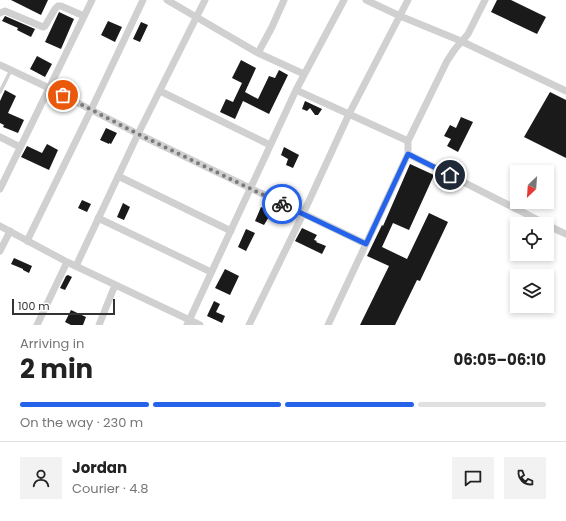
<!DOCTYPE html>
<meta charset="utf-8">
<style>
body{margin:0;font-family:Poppins,sans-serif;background:#f2f2f2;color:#222;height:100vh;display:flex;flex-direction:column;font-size:15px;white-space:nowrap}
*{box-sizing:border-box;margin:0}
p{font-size:13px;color:#767676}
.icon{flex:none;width:22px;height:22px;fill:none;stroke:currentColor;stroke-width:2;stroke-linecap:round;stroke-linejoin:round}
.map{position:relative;height:325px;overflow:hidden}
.sheet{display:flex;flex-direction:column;background:#fff;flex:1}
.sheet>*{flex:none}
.needle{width:26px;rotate:205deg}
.tools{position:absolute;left:510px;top:165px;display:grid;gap:8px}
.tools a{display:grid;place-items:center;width:44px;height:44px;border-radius:0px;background:#fff;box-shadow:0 2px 6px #0003;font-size:20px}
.scale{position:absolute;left:12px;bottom:10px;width:103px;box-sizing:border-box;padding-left:4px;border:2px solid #333;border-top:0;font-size:11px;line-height:14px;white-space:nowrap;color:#333;-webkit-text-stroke:3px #fff;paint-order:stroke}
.pin{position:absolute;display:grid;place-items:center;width:34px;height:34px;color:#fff;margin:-17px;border:2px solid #fff;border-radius:50%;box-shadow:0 1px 4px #0007}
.courier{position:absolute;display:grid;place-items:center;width:40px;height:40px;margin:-20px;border:3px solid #2563eb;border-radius:50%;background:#fff;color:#222;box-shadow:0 1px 5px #0007}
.head em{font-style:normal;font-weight:700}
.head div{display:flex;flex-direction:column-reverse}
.head{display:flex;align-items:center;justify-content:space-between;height:68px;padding:0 20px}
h1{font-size:26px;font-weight:700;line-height:30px}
.bar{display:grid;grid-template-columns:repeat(4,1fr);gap:6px 4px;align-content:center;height:48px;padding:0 20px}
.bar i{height:5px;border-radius:3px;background:#e0e0e0}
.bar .on{background:#2563eb}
.bar p{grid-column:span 4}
.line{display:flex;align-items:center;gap:10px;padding:0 20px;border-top:1px solid #e0e0e0}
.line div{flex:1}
.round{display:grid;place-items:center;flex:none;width:42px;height:42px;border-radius:0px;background:#f2f2f2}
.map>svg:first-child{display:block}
</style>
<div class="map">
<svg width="566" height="325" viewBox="0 0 566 325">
<rect width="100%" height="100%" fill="#fff"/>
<!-- building -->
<path fill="#1a1a1a" d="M11 0H48L41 15Z
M497 0H511L546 17 537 34 491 12Z
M59 12 74 19 61 49 45 42Z
M5 16 35 29 31 37 17 30 18 28 2 21Z
M108 21 122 27 115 42 101 35Z
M141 22 148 25 140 42 133 39Z
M37 56 52 64 45 77 30 69Z
M241 60 256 68 245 92 258 99 269 76 275 78 279 70 288 75 269 114 243 101 235 119 220 112 226 99 233 102 242 83 232 78Z
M5 90 16 96 8 113 24 120 18 133 3 127 4 125 0 123V101Z
M550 92 566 100V158L524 137Z
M305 101 322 109 318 115H315L310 108 307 111 302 109Z
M461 117 473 122 458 152 447 146 451 139 444 136 450 125 456 128Z
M106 128 117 133 111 144 109 143V144L100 140Z
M47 144 58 150 49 170 21 157 27 146 42 153Z
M284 147 299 155 293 168 286 165 288 159 281 155Z
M410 164 434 175 409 230 393 223 382 247 407 259 429 213 448 222 420 281 417 280 395 325H360L389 266 367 256 382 225 383 226Z
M82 200 91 204 87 212 78 208Z
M123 203 130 207 124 220 117 217Z
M261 207 267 210 265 213 270 215 264 225 255 221Z
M302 228 317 235 314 240 317 241 316 242 326 246 322 254 295 241Z
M246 229 255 233 246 251 238 247Z
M14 258 32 266 29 273 23 270V269L11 264Z
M225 269 239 276 230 295 215 288Z
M68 275 72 277 65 290 60 288 66 276Z
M214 301 220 304 216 312 225 316 222 323 207 316Z
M71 310 86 317 83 325H71L65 322Z"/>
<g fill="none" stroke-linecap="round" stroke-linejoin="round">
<!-- service -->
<path stroke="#d0d0d0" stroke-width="3.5" d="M0 92 11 70"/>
<!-- minor -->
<path stroke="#d0d0d0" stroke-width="7" d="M167 0 258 53 304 74
M366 0 400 16 461 41 566 91
M0 13 5 11 43 27 45 26 55 9 58 6H61L84 16
M258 53 272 27 284 0
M0 65 49 88 138 134 366 244
M296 90 408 141
M160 91 270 145
M0 137 20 147
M408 154 546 224
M118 176 231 231
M0 189 92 0
M98 218 211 272
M547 225 566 234
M0 226 67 262 200 325
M27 241 91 110 143 0
M0 251 10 231
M76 266 138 134 205 0
M37 325 67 262
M99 325 115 285
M187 325 296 90 344 0
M249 325 303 214 349 114 408 0
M328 325 408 154V141L447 61 455 49 468 34 485 0"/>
</g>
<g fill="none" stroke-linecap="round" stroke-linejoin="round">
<!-- done -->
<path stroke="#7a7a7a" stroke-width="4" stroke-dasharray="0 7.2" d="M63 95 138 134 282 204"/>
<!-- route -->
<path stroke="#2563eb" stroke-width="5" d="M282 204 366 244 408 154 450 175"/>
</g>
</svg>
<div class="tools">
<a><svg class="needle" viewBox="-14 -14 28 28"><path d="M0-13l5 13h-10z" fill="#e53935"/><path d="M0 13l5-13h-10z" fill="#767676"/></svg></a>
<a><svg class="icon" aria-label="locate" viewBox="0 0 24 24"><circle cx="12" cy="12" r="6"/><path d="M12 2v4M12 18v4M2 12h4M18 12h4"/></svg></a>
<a><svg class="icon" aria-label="layers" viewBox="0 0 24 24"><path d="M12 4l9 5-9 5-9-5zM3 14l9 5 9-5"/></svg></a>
</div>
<div class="scale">100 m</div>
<div class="pin" style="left:63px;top:95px;background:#ea580c"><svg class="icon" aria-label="bag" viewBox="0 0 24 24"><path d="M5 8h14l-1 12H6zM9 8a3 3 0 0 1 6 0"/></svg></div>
<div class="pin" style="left:450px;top:175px;background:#1f2937"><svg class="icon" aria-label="home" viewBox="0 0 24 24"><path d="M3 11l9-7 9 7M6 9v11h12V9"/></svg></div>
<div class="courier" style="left:282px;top:204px"><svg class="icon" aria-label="bike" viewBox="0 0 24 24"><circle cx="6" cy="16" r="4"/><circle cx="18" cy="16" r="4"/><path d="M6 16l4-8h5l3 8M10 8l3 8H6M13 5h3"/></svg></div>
</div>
<section class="sheet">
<div class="head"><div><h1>2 min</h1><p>Arriving in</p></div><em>06:05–06:10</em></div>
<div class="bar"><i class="on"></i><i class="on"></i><i class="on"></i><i></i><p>On the way · 230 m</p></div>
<div class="line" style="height:72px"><a class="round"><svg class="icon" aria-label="person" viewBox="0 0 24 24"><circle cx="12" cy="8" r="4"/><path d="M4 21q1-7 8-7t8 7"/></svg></a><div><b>Jordan</b><p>Courier · 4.8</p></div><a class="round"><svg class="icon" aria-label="chat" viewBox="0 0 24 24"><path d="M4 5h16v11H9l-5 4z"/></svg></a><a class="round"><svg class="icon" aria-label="phone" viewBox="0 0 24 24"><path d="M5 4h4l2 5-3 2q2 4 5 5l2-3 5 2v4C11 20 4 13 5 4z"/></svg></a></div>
</section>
